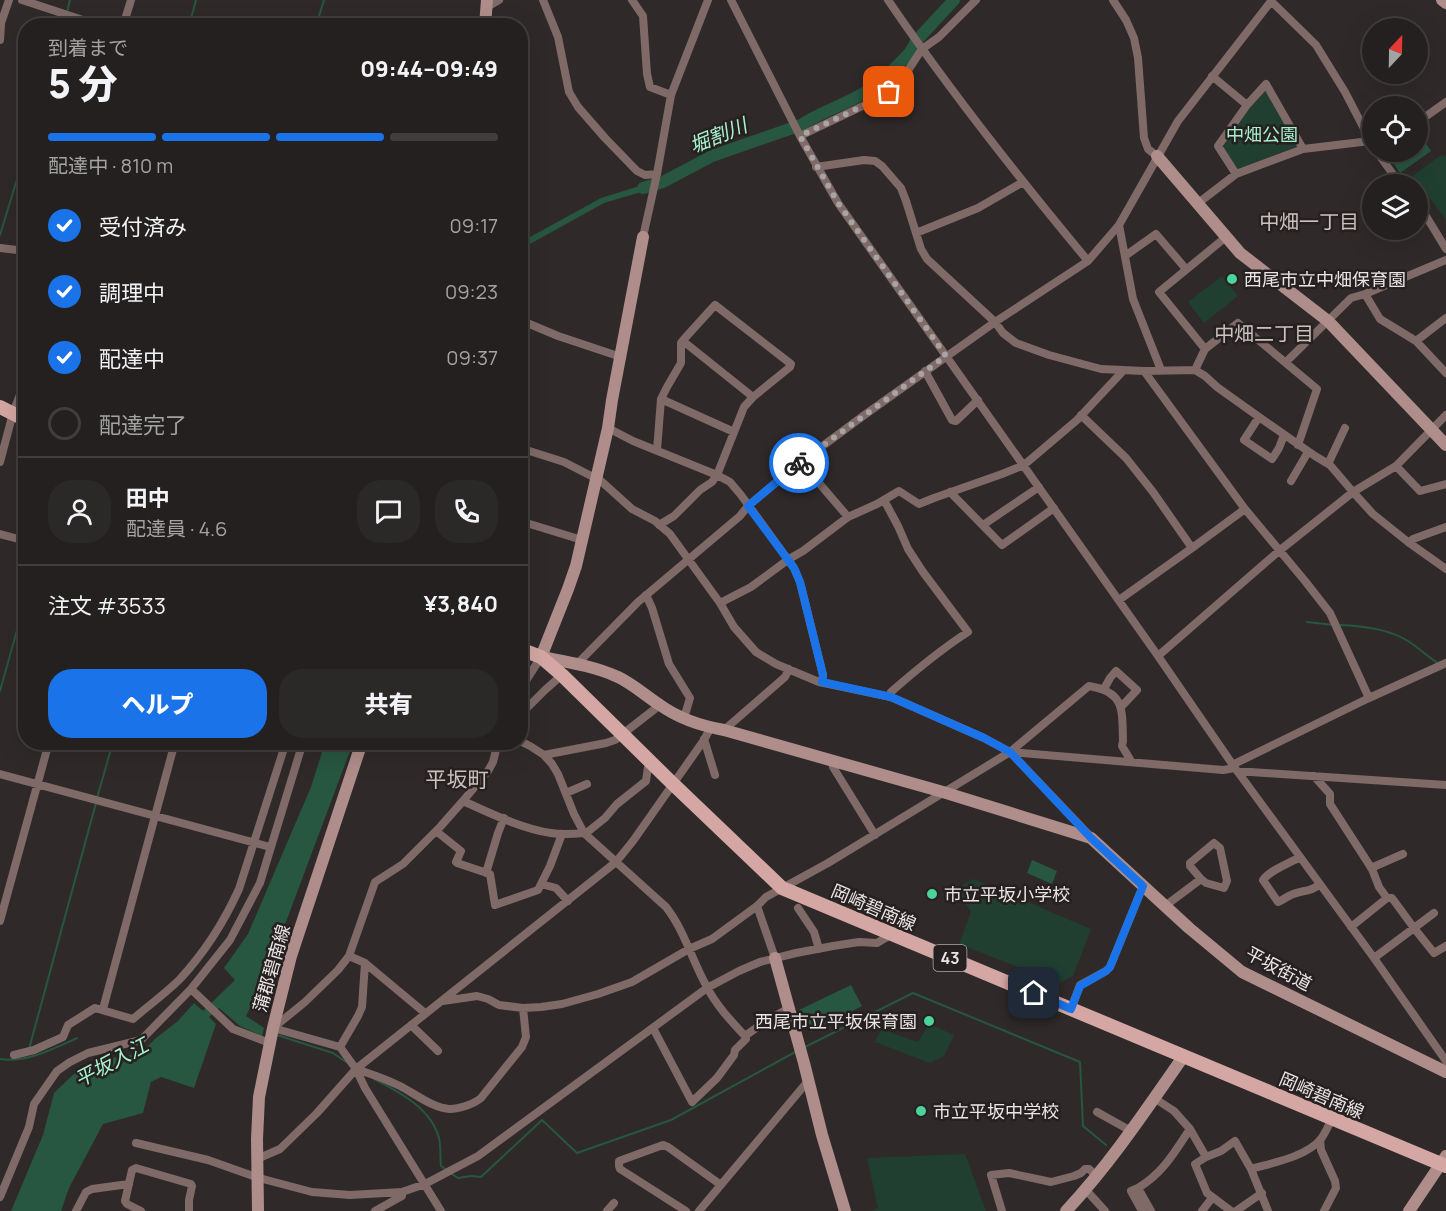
<!DOCTYPE html>
<html lang="ja">
<meta charset="utf-8">
<style>
body{margin:0;font-family:Manrope,"Noto Sans JP",sans-serif;background:#2b2828;color:#f1f3f6;height:100vh;display:flex;flex-direction:column;font-size:22px;white-space:nowrap}
*{box-sizing:border-box;margin:0}
p{font-size:20px;color:#a3a3a4}
.icon{flex:none;width:33px;height:33px;fill:none;stroke:currentColor;stroke-width:2;stroke-linecap:round;stroke-linejoin:round}
.map{position:relative;flex:1;overflow:hidden}
.drawer{position:absolute;left:18px;top:18px;width:510px;height:732px;display:flex;flex-direction:column;background:#23201f;border-radius:24px;box-shadow:0 6px 24px #0002,0 0 0 2px #403e3d}
.drawer>*{flex:none}
.needle{width:39px;rotate:22deg}
.buttons{position:absolute;left:1362px;top:18px;display:grid;gap:12px}
.buttons a{display:grid;place-items:center;width:66px;height:66px;border-radius:50%;background:#23201f;box-shadow:0 6px 24px #0002,0 0 0 2px #403e3d;font-size:30px}
.pin{position:absolute;display:grid;place-items:center;width:51px;height:51px;color:#fff;margin:-26px;border-radius:12px;box-shadow:0 3px 9px #0006}
.courier{position:absolute;display:grid;place-items:center;width:60px;height:60px;margin:-30px;border:4px solid #1a73e8;border-radius:50%;background:#fff;color:#222;box-shadow:0 2px 8px #0007}
.headline em{font-style:normal;font-weight:800}
.headline div{display:flex;flex-direction:column-reverse}
.headline{display:flex;align-items:center;justify-content:space-between;height:102px;padding:0 30px}
h1{font-size:39px;font-weight:800;line-height:45px}
.bar{display:grid;grid-template-columns:repeat(4,1fr);gap:9px 6px;align-content:center;height:72px;padding:0 30px}
.bar i{height:8px;border-radius:4px;background:#403e3d}
.bar .selected{background:#1a73e8}
.bar p{grid-column:span 4}
.line{display:flex;align-items:center;gap:15px;padding:0 30px;border-top:2px solid #403e3d}
.line div{flex:1}
.round{display:grid;place-items:center;flex:none;width:63px;height:63px;border-radius:24px;background:#2b2828}
ol{padding:0 30px;list-style:none}
li{display:flex;align-items:center;gap:18px;height:66px}
li p{margin-inline-start:auto}
li .icon{padding:6px;border-radius:50%;background:#1a73e8;color:#fff;stroke-width:4}
li:last-child{color:#a3a3a4}
li i{width:33px;height:33px;border:3px solid #403e3d;border-radius:50%}
.action{display:flex;gap:12px;margin-top:auto;padding:12px 30px}
.action a{flex:1;height:69px;border-radius:24px;background:#1a73e8;color:#fff;font-size:24px;font-weight:800;line-height:69px;text-align:center}
.action a+a{background:#2b2828;color:#f1f3f6}
.map>svg:first-child{display:block}
</style>
<div class="map">
<svg width="1446" height="1211" viewBox="0 0 1446 1211">
<rect width="100%" height="100%" fill="#2f2a29"/>
<!-- green -->
<path fill="#203f31" d="M1266 90 1298 146 1238 169 1222 146 1250 108Z
M1441 155 1446 156V220L1413 176Z
M1222 276 1238 296 1204 323 1188 302Z
M973 879 1091 929 1073 976 1059 983 959 944 971 912 956 889Z
M929 1024 954 1035 944 1056 930 1063 875 1042 881 1029 918 1042Z
M965 1154 986 1211H871L878 1208 867 1158Z"/>
<!-- water -->
<path fill="#275641" d="M1418 132 1431 151 1400 173 1386 152H1418Z
M649 183 648 190 604 203 521 249V242L601 198Z
M333 743H353L265 978 246 1016 264 1028 262 1036 240 1026 219 1008 209 1017 216 1024 194 1088 161 1077 151 1082 143 1113 103 1124 69 1188 61 1211H11L43 1135 54 1093 76 1072 111 1058 140 1054 156 1038 178 1021 194 1003 203 1011 235 980 224 968 248 934 311 787 322 752Z
M1032 860 1057 871 1052 884 1027 873Z
M851 985 862 1006 811 1032 799 1010Z"/>
<g fill="none" stroke-linecap="round" stroke-linejoin="round">
<!-- stream -->
<path stroke="#275641" stroke-width="2" d="M67 12 70 0
M63 26 65 17
M189 26 196 0
M316 26 324 0
M0 235 26 150
M1307 622 1334 625
M1339 625C1364 626 1391 629 1411 643 1420 649 1428 657 1438 663
M0 691 26 598
M97 798 113 742
M277 1035 333 1053 346 1062
M805 1047 913 993 1080 1062 1083 1126 1106 1145
M29 1049 96 803
M0 1059C26 1063 53 1049 77 1038
M374 1079C399 1092 431 1108 439 1138 441 1147 440 1157 441 1166L445 1169
M452 1174 458 1178 471 1176 481 1177 542 1120 577 1153 671 1120 797 1051"/>
<!-- river -->
<path stroke="#275641" stroke-width="12" d="M643 188 663 182 712 156 801 125C821 112 844 105 864 93 877 85 889 74 900 63 907 56 913 50 916 41L954 0"/>
<!-- street -->
<path stroke="#7f6a68" stroke-width="8" d="M22 0 101 26
M543 0 558 37 569 92 578 107 605 138 637 171 645 175 657 174
M632 0 643 16 647 74 650 87 671 95
M731 0 800 136 838 203 1158 656 1235 768 1374 958 1446 1061
M888 0C950 91 1018 177 1088 261
M1113 0 1126 20 1134 38 1138 58 1144 138 1148 149 1157 156
M1271 1 1316 45 1345 92 1372 144
M487 7 499 0
M0 26 9 0
M123 26 131 0
M0 40 1 25
M1212 76 1247 105
M1418 122 1446 102
M800 136 867 104 889 92 903 78 922 49 939 37 976 0
M1377 152 1400 184
M816 167 864 160 875 161 882 166 901 188 906 201 921 249 927 259 995 322 1003 333 1016 343 1049 355 1101 369 1144 371 1195 370 1205 376 1217 387 1259 417 1315 456 1330 465 1353 492 1373 514 1408 542 1446 569
M1236 174 1218 146 1247 105 1266 84 1303 149
M1197 204 1236 174 1303 149 1370 141
M1418 205 1426 216 1446 249
M1119 225 1133 299 1161 370
M916 233 978 208 1023 182
M643 237 657 174 671 95 708 0
M0 248 26 251
M1125 256 1156 234 1186 269
M1365 294 1380 319 1416 341 1446 373
M520 320 558 336 621 357
M683 341 753 397
M1416 341 1446 318
M1205 349 1159 292 1226 237
M1286 362 1351 298 1365 294 1446 260
M1195 370 1205 349 1238 323 1317 389 1298 445
M925 371 952 420 956 421 978 400
M1144 371 1245 509 1305 581 1330 613 1369 698
M661 399 734 432
M1081 415 1126 458 1153 492 1192 548
M1259 417 1244 440 1272 459 1279 448 1284 435
M608 428 633 441 717 475 730 482 741 495 794 568 800 582 823 675 822 682
M520 448 564 462 601 481 632 509 655 521 670 534 720 603 734 627 756 652 776 664 819 682 891 697 984 738 1010 752 1091 837
M657 450 661 399 667 387 681 363V343L685 338 715 305 791 364 790 367 753 397 744 407 717 475 712 482 700 490 674 516 659 525
M0 462 13 413 26 379
M801 462 848 517
M1328 464 1345 428
M1396 466 1420 491 1446 484
M1291 481 1308 452
M950 492 1002 545 1054 508
M884 500 898 526 908 549 923 572 968 632C940 650 916 670 891 692L889 697
M520 521 582 540
M983 525 1039 487
M0 534 26 541
M1409 543 1413 539 1446 527
M646 595 652 608 669 664 690 698 684 718
M1119 600 1192 548 1245 509
M720 603 751 587 789 559 803 551 848 517 877 504 899 491 919 504 934 498 1002 474 1024 465 1077 420 1123 371
M1158 656 1279 551 1353 492 1396 466 1446 415
M577 664 638 602 740 516 748 506 797 465 863 416 995 322 1088 261 1119 225 1178 121 1272 0
M1104 689 1110 678 1116 671 1137 690 1121 707
M520 690 541 657
M520 715 545 690 562 675
M724 730 785 677 789 669
M704 739 715 775
M520 741 530 746 544 755 552 764 558 774 574 814 584 833 666 907C685 931 692 961 707 987 716 1005 731 1021 745 1036L746 1039 735 1050 734 1055 717 1078 692 1102 653 1028
M1010 752 1223 770 1235 768
M544 755 606 743 615 740 660 705
M832 761 833 767 875 835
M1232 765 1369 698 1446 663
M1238 772H1251L1446 785
M0 774 270 847
M1314 776 1330 794V804L1372 869 1379 887 1387 898 1351 927
M566 793 587 784
M463 801C490 813 522 829 551 833 562 835 573 834 584 833
M436 831 461 851 456 862 457 863 490 874 495 905 538 890 550 866 562 834
M585 834 605 818 617 804 646 781 648 767 652 763
M1300 857C1288 864 1270 870 1263 880L1278 902C1283 900 1286 897 1291 895 1301 890 1312 892 1320 884
M1371 868 1403 854
M486 873 498 833 504 818
M541 884 556 888 568 901
M1387 898H1392L1414 928 1434 953 1446 946
M757 906 775 958
M1165 906 1201 879 1190 866V863L1214 843 1220 848 1227 881 1224 888 1206 883 1201 879
M798 908 814 932 819 949
M0 921 49 742
M349 956 365 963 425 1013
M1374 958 1434 913
M191 989 233 1029 270 1043
M443 1001 477 996 488 999 499 1005 523 1008 541 1007 562 1004 598 994 632 982 689 949 712 939 757 906 766 897 828 863 1010 752 1089 686C1125 692 1122 709 1123 741L1122 746 1131 761
M103 1009 175 742
M1071 1009 1080 985 1106 971 1110 967 1143 886
M411 1025 438 1051
M273 1028 305 1002 338 970 349 956 375 882 403 864 440 827 463 801 488 771 493 762 498 742
M273 1028 340 1047 356 1069 365 1088 441 1211
M745 1036 763 1023 789 1008
M340 1047 358 1016 362 1007 365 963
M14 1055 34 1050 63 1037 68 1025 95 1008 133 1019C148 1006 166 993 180 979 205 952 224 922 239 889L286 742
M356 1069C371 1074 386 1079 400 1086 414 1093 434 1109 450 1109 459 1109 474 1104 481 1098L522 1047 526 1037 523 1008
M1154 1098 1174 1111 1190 1129 1206 1157 1221 1151 1235 1141 1251 1169 1268 1211
M1097 1112 1131 1131
M1320 1140 1321 1150 1335 1181 1336 1188 1324 1211
M136 1143 208 1160 259 1178 312 1192 350 1195 402 1192 425 1184 478 1156 707 988 739 971 760 962 796 953 833 946 859 942 877 943 887 937 889 932
M1206 1157 1195 1164 1207 1193 1231 1211
M257 1159 280 1149 317 1113 356 1069 616 862 633 841 704 740 711 727
M1251 1169C1272 1163 1306 1157 1321 1139 1325 1133 1329 1125 1332 1118
M1138 1188 1131 1191 1142 1211
M1086 1190 1105 1211
M0 1197 29 1127 34 1104 57 1071 70 1062 88 1053 141 1040 191 989 230 940 260 883 303 742
M76 1211 86 1192 92 1189 129 1184
M141 1211 127 1204 125 1201 132 1170 136 1168 191 1184 192 1186 189 1200V1211
M375 1211 402 1196V1192
M607 1211 614 1203
M686 1211 620 1169 619 1166V1161L663 1145 668 1147 721 1185
M699 1211 808 1081
M1002 1211 991 1175 1009 1173 1051 1182 1074 1176 1081 1173 1085 1169H1089L1097 1176
M1151 1211 1138 1188C1163 1173 1174 1153 1190 1129
M1202 1211 1212 1198
M1236 1211 1262 1193"/>
<!-- secondary -->
<path stroke="#af8d8a" stroke-width="12" d="M1442 0 1446 3
M485 26 487 0
M1157 156 1240 253 1328 321 1446 445
M643 237 612 400 608 428 576 566 568 589 541 657C567 662 594 666 618 677 633 684 646 696 660 705 678 718 702 726 724 730L943 792 1091 838 1189 928 1242 972 1446 1072
M775 958 804 1063 822 1135 845 1211
M258 1211 257 1139 259 1097 273 1028 291 956 362 742
M1066 1211C1110 1164 1146 1110 1183 1057
M1409 1211 1446 1156"/>
<!-- primary -->
<path stroke="#d4a7a4" stroke-width="14" d="M0 407 26 420
M520 649 541 657 562 675 672 783 782 888 1446 1166"/>
</g>
<g fill="none" stroke-linecap="round" stroke-linejoin="round">
<!-- done -->
<path stroke="#a8a4a3" stroke-width="6" stroke-dasharray="0 10.8" d="M799 463 946 356 838 203 800 136 867 104 889 92"/>
<!-- route -->
<path stroke="#1a73e8" stroke-width="8" d="M799 463 748 506 794 568 800 582 823 675 822 682 891 697 984 738 1010 752 1091 838 1143 886 1110 967 1106 971 1080 986 1071 1009 1034 993"/>
</g>
<!-- markers -->
<g fill="#4ad49c" stroke="#262020" stroke-width="2">
<circle cx="1232" cy="279" r="6"/>
<circle cx="932" cy="894" r="6"/>
<circle cx="929" cy="1021" r="6"/>
<circle cx="921" cy="1111" r="6"/>
</g>
<g text-anchor="middle" dominant-baseline="central" stroke-width="5" stroke-linejoin="round" paint-order="stroke">
<!-- shield labels -->
<rect fill="#262020" stroke="#aeaaa9" stroke-width="1.5" x="933.5" y="945" width="33" height="26" rx="4.5"/>
<g font-size="16" font-weight="bold" fill="#e9e5e4">
<text x="950" y="958">43</text>
</g>
<!-- park labels -->
<g font-size="18" fill="#a5f2cc" stroke="#262020">
<text x="1262" y="134">中畑公園</text>
</g>
<!-- poi labels -->
<g font-size="18" fill="#e9e5e4" stroke="#262020" text-anchor="start">
<text x="1244" y="279">西尾市立中畑保育園</text>
<text x="944" y="894">市立平坂小学校</text>
<text x="917" y="1021" text-anchor="end">西尾市立平坂保育園</text>
<text x="933" y="1111">市立平坂中学校</text>
</g>
<!-- street labels -->
<g font-size="18" fill="#e9e5e4" stroke="#262020">
<text transform="translate(874 907) rotate(23)">岡崎碧南線</text>
<text transform="translate(271 968) rotate(-74)">蒲郡碧南線</text>
<text transform="translate(1279 968) rotate(28)">平坂街道</text>
<text transform="translate(1322 1095) rotate(23)">岡崎碧南線</text>
</g>
<!-- water labels -->
<g font-size="20" font-style="italic" fill="#a7f4ce" stroke="#262020">
<text transform="translate(718 135) rotate(-22)">堀割川</text>
<text transform="translate(111 1062) rotate(-28)">平坂入江</text>
</g>
<!-- neighbourhood labels -->
<g font-size="20" fill="#cac2c1" stroke="#262020">
<text x="1309" y="221">中畑一丁目</text>
<text x="1264" y="333">中畑二丁目</text>
</g>
<!-- quarter labels -->
<g font-size="21" fill="#cac2c1" stroke="#262020">
<text x="457" y="779">平坂町</text>
</g>
</g>
</svg>
<div class="buttons">
<a><svg class="needle" viewBox="-14 -14 28 28"><path d="M0-13l5 13h-10z" fill="#e53935"/><path d="M0 13l5-13h-10z" fill="#a3a3a4"/></svg></a>
<a><svg class="icon" aria-label="locate" viewBox="0 0 24 24"><circle cx="12" cy="12" r="6"/><path d="M12 2v4M12 18v4M2 12h4M18 12h4"/></svg></a>
<a><svg class="icon" aria-label="layers" viewBox="0 0 24 24"><path d="M12 4l9 5-9 5-9-5zM3 14l9 5 9-5"/></svg></a>
</div>
<div class="pin" style="left:889px;top:92px;background:#ea580c"><svg class="icon" aria-label="bag" viewBox="0 0 24 24"><path d="M5 8h14l-1 12H6zM9 8a3 3 0 0 1 6 0"/></svg></div>
<div class="pin" style="left:1034px;top:993px;background:#1f2937"><svg class="icon" aria-label="home" viewBox="0 0 24 24"><path d="M3 11l9-7 9 7M6 9v11h12V9"/></svg></div>
<div class="courier" style="left:799px;top:463px"><svg class="icon" aria-label="bike" viewBox="0 0 24 24"><circle cx="6" cy="16" r="4"/><circle cx="18" cy="16" r="4"/><path d="M6 16l4-8h5l3 8M10 8l3 8H6M13 5h3"/></svg></div>
<section class="drawer">
<div class="headline"><div><h1>5 分</h1><p>到着まで</p></div><em>09:44–09:49</em></div>
<div class="bar"><i class="selected"></i><i class="selected"></i><i class="selected"></i><i></i><p>配達中 · 810 m</p></div>
<ol>
<li><svg class="icon" aria-label="check" viewBox="0 0 24 24"><path d="M5 12l5 5 9-10"/></svg>受付済み<p>09:17</p></li>
<li><svg class="icon" aria-label="check" viewBox="0 0 24 24"><path d="M5 12l5 5 9-10"/></svg>調理中<p>09:23</p></li>
<li><svg class="icon" aria-label="check" viewBox="0 0 24 24"><path d="M5 12l5 5 9-10"/></svg>配達中<p>09:37</p></li>
<li><i></i>配達完了</li>
</ol>
<div class="line" style="height:108px"><a class="round"><svg class="icon" aria-label="person" viewBox="0 0 24 24"><circle cx="12" cy="8" r="4"/><path d="M4 21q1-7 8-7t8 7"/></svg></a><div><b>田中</b><p>配達員 · 4.6</p></div><a class="round"><svg class="icon" aria-label="chat" viewBox="0 0 24 24"><path d="M4 5h16v11H9l-5 4z"/></svg></a><a class="round"><svg class="icon" aria-label="phone" viewBox="0 0 24 24"><path d="M5 4h4l2 5-3 2q2 4 5 5l2-3 5 2v4C11 20 4 13 5 4z"/></svg></a></div>
<div class="line" style="height:78px"><div>注文 #3533</div><b>¥3,840</b></div>
<div class="action"><a>ヘルプ</a><a>共有</a></div>
</section>
</div>
